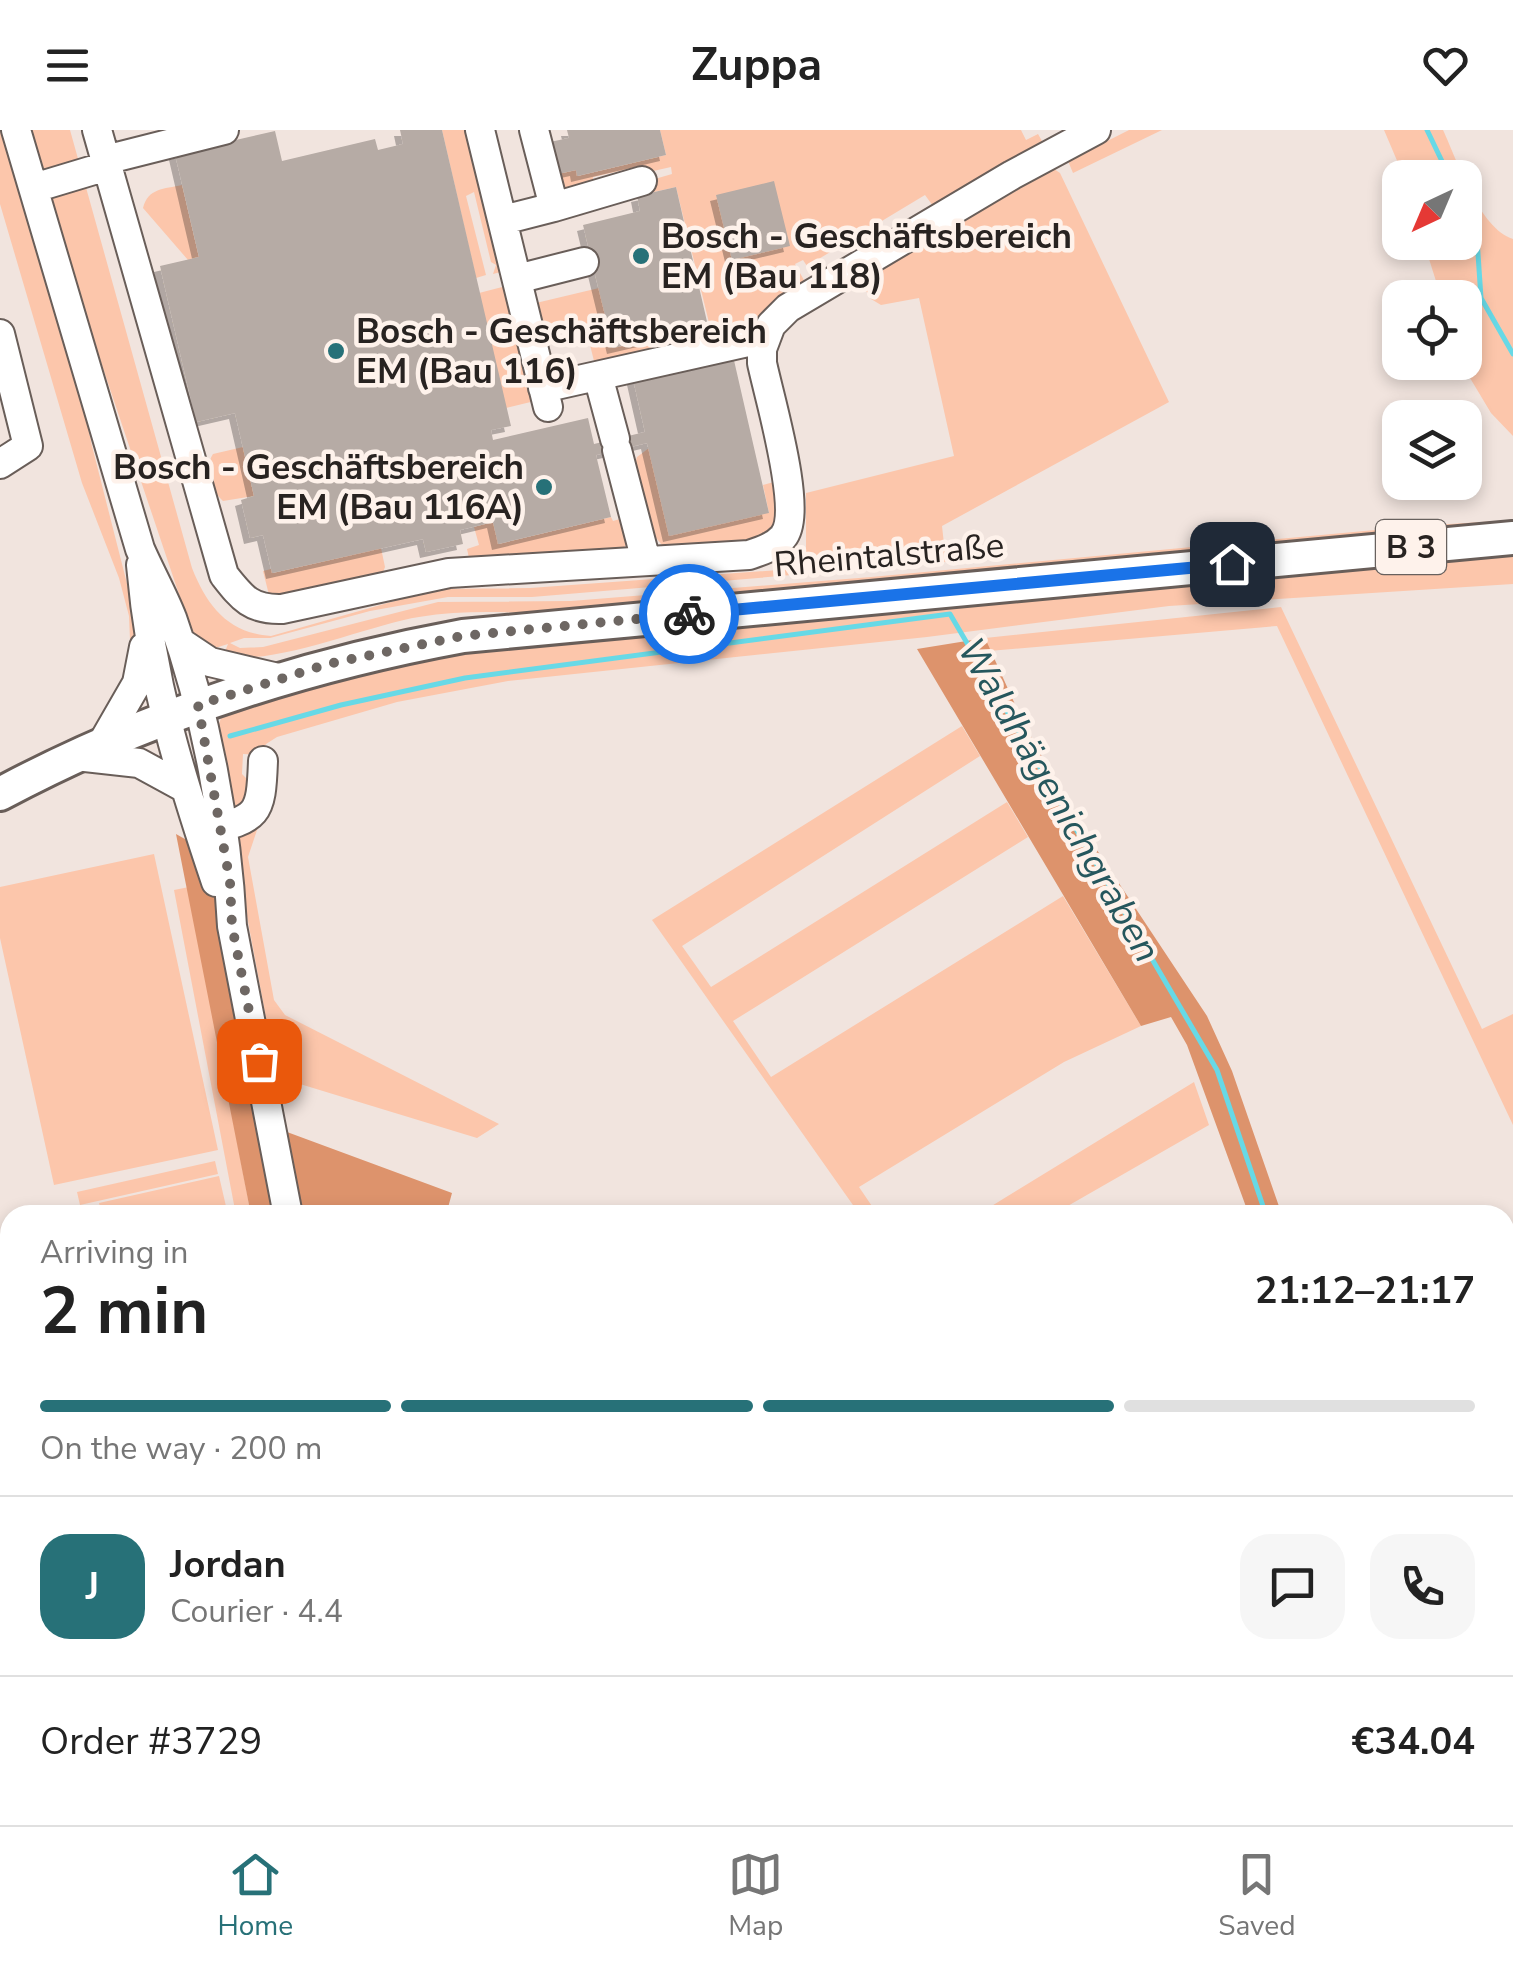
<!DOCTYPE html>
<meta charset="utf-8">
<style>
body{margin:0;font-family:"Nunito Sans",sans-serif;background:#f6f6f6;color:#222;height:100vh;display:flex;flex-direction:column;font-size:38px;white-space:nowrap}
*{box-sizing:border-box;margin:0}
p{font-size:32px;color:#767676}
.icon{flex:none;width:55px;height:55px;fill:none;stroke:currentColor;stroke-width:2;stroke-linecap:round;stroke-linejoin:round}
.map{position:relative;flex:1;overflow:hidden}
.panel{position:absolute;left:0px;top:1075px;width:1515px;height:620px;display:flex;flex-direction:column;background:#fff;border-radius:30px 30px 0 0;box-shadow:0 5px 15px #0003}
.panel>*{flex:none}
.needle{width:65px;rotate:224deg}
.fabs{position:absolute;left:1382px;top:30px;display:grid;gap:20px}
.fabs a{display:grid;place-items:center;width:100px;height:100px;border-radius:20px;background:#fff;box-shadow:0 5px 15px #0003;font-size:50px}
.pin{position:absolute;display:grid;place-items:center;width:85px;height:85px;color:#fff;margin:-42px;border-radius:20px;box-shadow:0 5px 15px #0006}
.courier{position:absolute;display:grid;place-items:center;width:100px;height:100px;margin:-50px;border:8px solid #1a73e8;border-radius:50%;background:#fff;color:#222;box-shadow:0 2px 12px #0007}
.headline em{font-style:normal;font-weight:700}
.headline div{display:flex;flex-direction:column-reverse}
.headline{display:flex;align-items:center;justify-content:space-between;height:170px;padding:0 40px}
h1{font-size:65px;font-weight:700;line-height:75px}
.bar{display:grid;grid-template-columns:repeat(4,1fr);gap:15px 10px;align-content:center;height:120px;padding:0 40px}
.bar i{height:12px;border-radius:8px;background:#e0e0e0}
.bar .selected{background:#277178}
.bar p{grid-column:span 4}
.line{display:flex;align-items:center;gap:25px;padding:0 40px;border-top:2px solid #e0e0e0}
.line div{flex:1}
.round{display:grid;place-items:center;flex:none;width:105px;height:105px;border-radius:30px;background:#f6f6f6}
header{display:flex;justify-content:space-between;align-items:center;height:130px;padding:0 40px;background:#fff;font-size:45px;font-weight:700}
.tab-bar{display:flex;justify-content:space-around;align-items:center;height:140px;border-top:2px solid #e0e0e0;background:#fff;font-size:28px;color:#767676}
.tab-bar a{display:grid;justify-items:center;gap:5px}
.tab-bar .selected{color:#277178}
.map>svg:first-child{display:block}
</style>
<header><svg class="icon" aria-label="menu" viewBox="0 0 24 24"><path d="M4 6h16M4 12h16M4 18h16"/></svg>Zuppa<svg class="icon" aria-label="heart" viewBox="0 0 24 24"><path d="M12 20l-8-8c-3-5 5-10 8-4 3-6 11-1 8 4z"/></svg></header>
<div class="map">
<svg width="1513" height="1695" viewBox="0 0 1513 1695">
<defs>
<filter id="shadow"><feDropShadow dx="-6" dy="6" stdDeviation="0" flood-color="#0004"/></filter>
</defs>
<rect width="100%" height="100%" fill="#f1e4de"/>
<!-- green -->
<path fill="#fcc6ab" d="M0 0H6L65 189 92 316 136 489 138 514 131 534 129 486 119 448 82 353 0 74Z
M23 0H70L192 438C207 476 228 503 271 506L437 459 530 458 806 438V363L954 326 919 168 881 175 871 169 863 156 868 146 1054 39 1060 43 1169 272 942 396 946 432 532 467H448L370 481 270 508H244L230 513 240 518 263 517 438 472 571 471 871 447 1418 396 1513 390V395L549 484C505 482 462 480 419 487 371 494 265 540 224 524L228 514 212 519 192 503Z
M442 0H479L512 139 493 144 496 135 491 132 474 62 466 66 486 145 476 148Z
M660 0H1021L1026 10 1038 4 1042 11 933 76 925 65 807 136 803 130 795 134 805 152C785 165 760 190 742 196V199L668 217 665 205 711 201 676 57 637 66 641 53 672 44 671 37 640 44 637 37 593 47V53L561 60 553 45 576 40 578 46 666 25Z
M1129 0H1162L1073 43 1068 31Z
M1384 0H1443C1458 32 1479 98 1513 109V306L1491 283 1461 233 1465 232V168L1441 167 1424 113 1465 112V48L1404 47Z
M182 55 199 127 188 130 143 78C148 58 164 59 182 55Z
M514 154 543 269 506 278 479 163Z
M599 158 659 207 662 219 595 235 587 203 543 198 536 173Z
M243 317 254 366 223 371C211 361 204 337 213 324Z
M649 318 769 383 763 355 781 350 784 385 763 411 666 420 652 403 635 334 637 327Z
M611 387 613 391 627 387 630 408 621 423 469 428 467 419 479 415 474 397 493 392 499 414Z
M381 418 385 437 382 445 282 471 269 465 263 441 271 439 273 443Z
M1513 426V454L1169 476 927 507 508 551 397 572 277 607 266 614 260 625 243 624 242 644 255 657 236 683 225 673 216 603 221 588 237 576 369 540 505 513 1197 447Z
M1281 477 1482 899 1513 884V995L1277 496 989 521 985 508Z
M962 596 980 626 682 816 711 857 1007 672 1028 707 733 891 771 947 1063 766 1141 896 1064 932 859 1057 878 1085H860L652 790Z
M264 679H270L257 700 248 727 274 870 285 885 499 994 477 1008 277 947 233 711Z
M154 724 218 1020 54 1055 0 808V757Z
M189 757 251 1085H236L174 760Z
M1194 952 1209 995 1052 1085H977Z
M215 1031 218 1044 80 1075 77 1062Z
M219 1046 228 1085H102L99 1073Z
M1505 1542 1513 1551V1695H1439L1430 1685H1505Z
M204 1685H357L364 1695H211Z
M396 1685H538L533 1695H391Z"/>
<!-- forest -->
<path fill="#dd936c" d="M985 508 1023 592 1075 687 1207 886 1232 941 1282 1085H1249L1187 915 1171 887 1141 896 917 519Z
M176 704 192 713 210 749 241 874 282 1085H251Z
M287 1002 452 1063 446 1085H301Z
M1229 1685H1430L1439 1695H1244Z"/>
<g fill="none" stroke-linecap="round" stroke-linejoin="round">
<!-- stream -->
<path stroke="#67d9e6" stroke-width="5" d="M1427 0 1450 48
M1465 82 1477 109 1481 168 1513 224
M230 606 341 575 465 548 950 484 1217 940 1266 1085
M1392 1685 1401 1695"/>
</g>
<!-- building -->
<path fill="#b6aba5" filter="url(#shadow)" d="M400 0H442L511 296 491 300 493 310 588 288 594 314 645 302 633 249 733 226 769 383 669 406 647 313 596 325 611 387 498 414 493 392 460 400 463 414 426 422 423 409 272 443 263 405 250 408 241 370 254 366 235 283 196 292 160 136 199 127 175 24 275 1 282 31 375 9 378 20 403 14Z
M567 0H660L666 25 577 46 576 40 553 45 545 13 569 8Z
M774 51 790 116 732 130 716 65Z
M676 57 708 196 613 218 583 95 640 81 637 66Z
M0 1132 10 1147V1211L1 1217 10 1230V1428L0 1435Z
M0 1529 10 1543V1561L1 1567Z
M655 1685H774L775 1695H656Z
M802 1685H939V1695H802Z
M1018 1685H1063L1073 1692 1071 1695H1011Z
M1091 1685H1113L1125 1695H1083Z"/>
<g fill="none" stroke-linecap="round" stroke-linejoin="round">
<!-- minor casing -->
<g stroke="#695e59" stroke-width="32">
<path id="minor" d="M16 0 140 419C150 442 163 465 172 488 206 583 227 695 232 796L288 1085
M97 0 224 445C242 468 251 480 282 479L449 443 749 425C761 421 774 417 783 407 804 382 769 267 762 233V219L771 195 788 178 1012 45 1096 0
M480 0 548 277
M105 30 224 0
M34 58 107 36
M554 77 642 51
M503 90 554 77 534 0
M517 149 584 132
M0 204 28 316 0 334
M598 246 615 309
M543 258 766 208
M617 320 646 431
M141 435C151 552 179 642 216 752
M180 512 210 532 278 548
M103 612 137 553 144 517
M76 626 139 633 183 657
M206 701C258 688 261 686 263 631
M0 1494 10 1502
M375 1685 376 1695"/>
</g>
<!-- major casing -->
<g stroke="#695e59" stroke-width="38">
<path id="major" d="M0 664C146 586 300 536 463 506L1513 408"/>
</g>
<!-- minor -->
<use href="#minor" stroke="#fff" stroke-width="28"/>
<!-- major -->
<use href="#major" stroke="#fff" stroke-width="32"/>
</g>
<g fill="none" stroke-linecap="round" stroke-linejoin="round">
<!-- done -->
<path stroke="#6e6763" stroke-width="10" stroke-dasharray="0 18" d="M259 931 232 796 230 752 198 575 328 534 462 506 689 484"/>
<!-- route -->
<path stroke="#1a73e8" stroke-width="12" d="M689 484 1232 434"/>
</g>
<!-- markers -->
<g fill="#277178" stroke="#fef2eb" stroke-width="4">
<circle cx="641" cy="126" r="10"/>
<circle cx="336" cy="221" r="10"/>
<circle cx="544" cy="357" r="10"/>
</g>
<g text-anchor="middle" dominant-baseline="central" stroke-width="9" stroke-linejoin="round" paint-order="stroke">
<!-- shield labels -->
<rect fill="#fef2eb" stroke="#68615e" stroke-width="2.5" x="1376" y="390" width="70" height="54" rx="8"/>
<g font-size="32" font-weight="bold" fill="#282321">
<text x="1411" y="417">B 3</text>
</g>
<!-- poi labels -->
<g font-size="35" font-weight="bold" fill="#282321" stroke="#fef2eb" text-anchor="start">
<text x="661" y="106">Bosch - Geschäftsbereich<tspan x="661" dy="40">EM (Bau 118)</tspan></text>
<text x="356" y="201">Bosch - Geschäftsbereich<tspan x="356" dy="40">EM (Bau 116)</tspan></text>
<text x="524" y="337" text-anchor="end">Bosch - Geschäftsbereich<tspan x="524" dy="40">EM (Bau 116A)</tspan></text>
</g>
<!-- street labels -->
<g font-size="35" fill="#282321" stroke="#fef2eb">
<text transform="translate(889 425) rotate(-5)">Rheintalstraße</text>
</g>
<!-- water labels -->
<g font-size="38" font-style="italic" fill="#26575d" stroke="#fef2eb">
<text transform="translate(1059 670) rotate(60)">Waldhägenichgraben</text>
</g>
</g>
</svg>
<div class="fabs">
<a><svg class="needle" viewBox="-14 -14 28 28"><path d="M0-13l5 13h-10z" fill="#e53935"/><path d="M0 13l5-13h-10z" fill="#767676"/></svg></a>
<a><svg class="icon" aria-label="locate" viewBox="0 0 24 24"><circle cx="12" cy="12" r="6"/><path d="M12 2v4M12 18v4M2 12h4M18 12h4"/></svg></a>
<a><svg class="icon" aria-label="layers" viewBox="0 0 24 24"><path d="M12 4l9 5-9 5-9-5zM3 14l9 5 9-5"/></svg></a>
</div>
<div class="pin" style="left:259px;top:931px;background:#ea580c"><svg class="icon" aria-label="bag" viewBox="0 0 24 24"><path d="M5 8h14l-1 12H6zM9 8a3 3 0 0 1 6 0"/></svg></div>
<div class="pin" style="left:1232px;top:434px;background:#1f2937"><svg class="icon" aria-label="home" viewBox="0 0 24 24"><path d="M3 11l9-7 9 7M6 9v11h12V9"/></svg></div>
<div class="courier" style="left:689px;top:484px"><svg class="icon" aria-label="bike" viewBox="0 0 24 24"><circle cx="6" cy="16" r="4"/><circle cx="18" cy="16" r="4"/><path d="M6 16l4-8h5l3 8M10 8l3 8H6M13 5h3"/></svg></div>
<section class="panel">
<div class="headline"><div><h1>2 min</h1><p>Arriving in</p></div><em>21:12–21:17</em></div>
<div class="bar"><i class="selected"></i><i class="selected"></i><i class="selected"></i><i></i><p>On the way · 200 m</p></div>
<div class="line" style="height:180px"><b class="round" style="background:#277178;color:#fff">J</b><div><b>Jordan</b><p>Courier · 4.4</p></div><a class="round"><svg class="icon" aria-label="chat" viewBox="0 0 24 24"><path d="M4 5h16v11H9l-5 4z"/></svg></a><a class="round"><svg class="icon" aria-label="phone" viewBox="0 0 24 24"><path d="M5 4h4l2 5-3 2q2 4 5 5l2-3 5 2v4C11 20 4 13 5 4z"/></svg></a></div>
<div class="line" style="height:130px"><div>Order #3729</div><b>€34.04</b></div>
</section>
</div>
<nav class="tab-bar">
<a class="selected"><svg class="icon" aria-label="home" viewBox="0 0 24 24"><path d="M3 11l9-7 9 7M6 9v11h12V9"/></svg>Home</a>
<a><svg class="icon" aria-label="map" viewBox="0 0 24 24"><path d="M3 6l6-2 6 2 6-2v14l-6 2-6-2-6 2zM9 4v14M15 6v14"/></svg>Map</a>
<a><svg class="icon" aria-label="saved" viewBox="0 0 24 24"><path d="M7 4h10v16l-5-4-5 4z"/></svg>Saved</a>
</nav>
